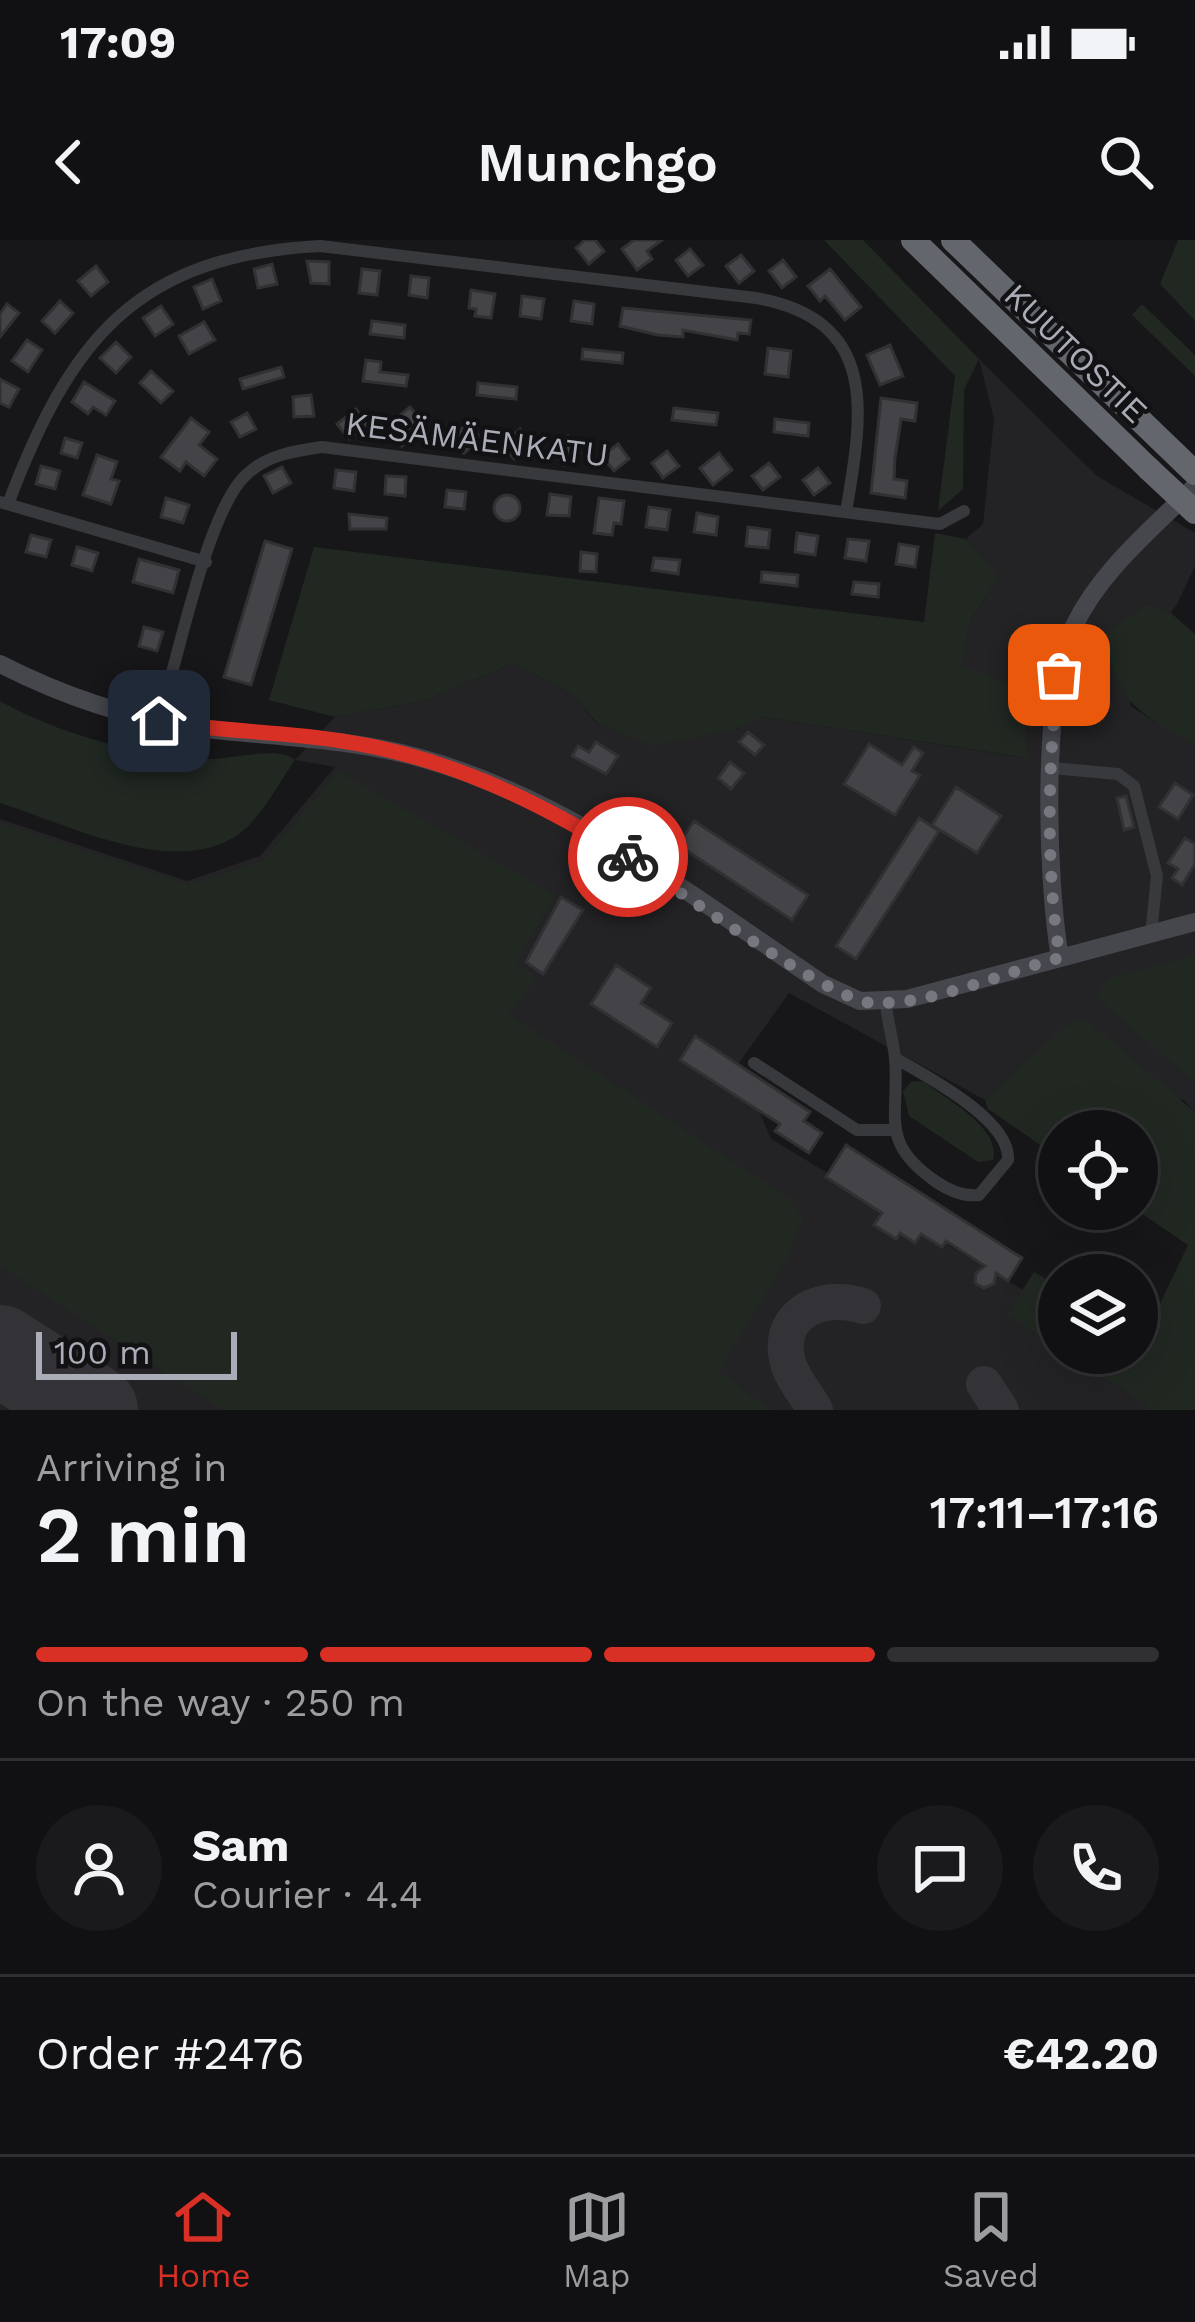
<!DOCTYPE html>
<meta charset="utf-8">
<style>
body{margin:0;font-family:"Work Sans",sans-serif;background:#1a191b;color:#f1f3f6;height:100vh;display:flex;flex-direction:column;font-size:45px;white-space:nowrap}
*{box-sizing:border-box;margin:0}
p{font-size:39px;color:#9c9d9f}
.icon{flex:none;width:66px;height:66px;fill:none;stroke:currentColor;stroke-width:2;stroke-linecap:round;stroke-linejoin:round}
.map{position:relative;height:1170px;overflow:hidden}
.details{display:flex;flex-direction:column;background:#111012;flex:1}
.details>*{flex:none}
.fabs{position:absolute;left:1038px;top:870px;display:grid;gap:24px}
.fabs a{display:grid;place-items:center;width:120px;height:120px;border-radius:50%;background:#111012;box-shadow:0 12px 48px #0002,0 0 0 3px #303032;font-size:60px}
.scale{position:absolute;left:36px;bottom:30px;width:201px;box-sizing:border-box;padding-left:12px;border:6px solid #aaadb7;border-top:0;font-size:33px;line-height:42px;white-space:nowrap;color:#aaadb7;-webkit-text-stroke:9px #121113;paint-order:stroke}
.pin{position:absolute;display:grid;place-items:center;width:102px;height:102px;color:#fff;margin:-51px;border-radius:24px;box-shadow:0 6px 18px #0006}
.courier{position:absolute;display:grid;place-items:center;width:120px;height:120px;margin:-60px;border:9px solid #d93025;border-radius:50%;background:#fff;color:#222;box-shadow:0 3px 15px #0007}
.headline em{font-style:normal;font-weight:600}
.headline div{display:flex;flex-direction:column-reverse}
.headline{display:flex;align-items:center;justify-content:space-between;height:204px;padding:0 36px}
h1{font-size:78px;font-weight:600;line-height:90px}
.bar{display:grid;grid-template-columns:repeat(4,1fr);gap:18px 12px;align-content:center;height:144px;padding:0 36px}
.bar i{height:15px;border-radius:9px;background:#303032}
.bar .current{background:#d93025}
.bar p{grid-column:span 4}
.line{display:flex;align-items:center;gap:30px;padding:0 36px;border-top:3px solid #303032}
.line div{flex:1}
.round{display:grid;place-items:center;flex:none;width:126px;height:126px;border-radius:63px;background:#1a191b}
.status{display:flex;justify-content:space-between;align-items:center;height:84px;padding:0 60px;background:#111012;direction:ltr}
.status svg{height:33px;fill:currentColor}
header{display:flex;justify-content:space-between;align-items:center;height:156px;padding:0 36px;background:#111012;font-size:54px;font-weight:600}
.menu{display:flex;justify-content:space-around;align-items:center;height:168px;border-top:3px solid #303032;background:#111012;font-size:33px;color:#9c9d9f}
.menu a{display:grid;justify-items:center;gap:6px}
.menu .current{color:#d93025}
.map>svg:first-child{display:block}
</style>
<div class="status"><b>17:09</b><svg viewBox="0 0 49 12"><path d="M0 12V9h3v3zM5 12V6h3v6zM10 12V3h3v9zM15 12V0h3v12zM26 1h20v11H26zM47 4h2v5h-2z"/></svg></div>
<header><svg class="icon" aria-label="back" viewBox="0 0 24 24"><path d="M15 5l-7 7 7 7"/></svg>Munchgo<svg class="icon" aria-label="search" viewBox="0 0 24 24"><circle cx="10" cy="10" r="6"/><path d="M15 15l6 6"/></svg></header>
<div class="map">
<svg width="1195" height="1170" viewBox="0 0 1195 1170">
<rect width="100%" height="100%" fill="#171618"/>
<!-- built -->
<path fill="#232325" d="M979 119 1097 236 1195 293V326L1177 364 1171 373 1148 364 1130 466 1195 506V872L1184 860 1022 827 985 860 789 753 739 823 771 899 1023 1050 1020 1054 1059 1080V1113H1108L1188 1170H0V579L187 641 260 616 335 527 295 520 335 477 423 461 515 423 574 456 596 483 734 490 763 477 1026 518 960 426 969 383 997 338 966 299 983 284 994 179Z"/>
<!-- green -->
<path fill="#212822" d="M824 0H863L979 119 964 150 963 249 938 271 955 136Z
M1178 0H1195V81L1160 44Z
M1142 64 1195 115V136L1132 75Z
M935 293 966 299 998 337 969 383 961 426 1024 448 1027 518 763 477 734 490 652 506 596 482 574 456 515 423 423 461 335 477 269 460 314 307 924 382Z
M1149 364 1171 373 1195 394V506C1139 472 1115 463 1105 394Z
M0 461C58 494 139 516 205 519 230 520 277 505 295 520 277 545 259 584 231 599 166 635 66 584 0 563Z
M338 531 555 655 516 723 537 737 509 775 790 959 803 978 788 1017 719 1131 770 1170H224L0 1026V583L188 645 264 620Z
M1195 715V842L1096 757 1108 739Z
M1085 779 1195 872V1170H1145L1147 1165 1067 1113H1137V1094L1144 1097 1188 1005 1135 969 1137 891H1059V918L988 869 985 860 1066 786Z
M912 841 924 842C947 860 1001 887 993 920L978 922 909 876 903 851Z
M1034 1032 1059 1047V1108L1007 1074Z"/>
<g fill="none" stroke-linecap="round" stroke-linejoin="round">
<!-- taxiway -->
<path stroke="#333337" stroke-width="36" d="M984 1144 1001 1170
M815 1170C806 1153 791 1138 787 1119 777 1071 825 1053 863 1066"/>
<!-- runway -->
<path stroke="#333337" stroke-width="90" d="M0 1110 93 1170"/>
</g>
<!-- building -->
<path fill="#444448" stroke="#313134" stroke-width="3" d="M585 0H595L604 11 589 24 576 8Z
M634 0H662L647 11 652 19 637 30 622 9Z
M690 9 703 25 688 36 676 20Z
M741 15 754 31 739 43 726 26Z
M783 20 796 37 782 48 769 31Z
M307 21 329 22V44L311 43Z
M272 24 277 44 258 48 254 29Z
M96 26 108 42 91 56 78 41Z
M362 29 380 31 377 55 359 53Z
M830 29 861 67 845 80 825 56 820 61 808 46Z
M411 36 429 38 427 58 409 55Z
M212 39 221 61 203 69 194 47Z
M471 50 495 54 491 78 475 76 476 69 469 68Z
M522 56 544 59 541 79 520 76Z
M60 61 73 73 55 93 42 81Z
M574 61 594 64 592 84 571 81Z
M7 64 19 73 0 97V74Z
M161 66 173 84 155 96 143 78Z
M623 68 751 80 749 94 738 93 737 100 683 90V97L658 95 620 86Z
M372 81 405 85 404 98 370 94Z
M204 82 215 100 189 114 179 96Z
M27 100 42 110 28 132 12 121Z
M116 102 131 117 116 133 100 118Z
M890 105 903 136 880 145 867 115Z
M768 108 791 111 788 137 765 134Z
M583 109 623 113 622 123 582 119Z
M366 120 381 122 380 132 408 135 406 146 363 141Z
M281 127 284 137 243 149 240 139Z
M151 131 173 151 161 163 140 143Z
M0 139 19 149 9 167 0 163Z
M84 142 115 161 106 175 93 167 88 174 72 162Z
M478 143 517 147 516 159 477 155Z
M311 155 314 176 294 177 293 157Z
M881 158 917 163 915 181 901 179 895 218 894 239 907 241 905 258 871 253Z
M410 167 423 183 402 206 386 186Z
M674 168 718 173 716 185 672 180Z
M356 169 368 184 349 199 337 184Z
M247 173 256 189 240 197 231 182Z
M191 178 209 192 199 205 217 219 204 236 186 222 180 231 161 217Z
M775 179 809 183 808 196 774 192Z
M468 183 481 198 464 213 451 197Z
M520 189 532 205 514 219 502 203Z
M568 196 580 213 564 225 551 209Z
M65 198 82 203 77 218 61 213Z
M618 204 629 219 614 231 602 216Z
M667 211 679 226 663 238 652 223Z
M719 213 732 230 713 245 700 228Z
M97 215 117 222 111 239 119 241 111 264 83 255Z
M769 223 780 237 763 250 752 236Z
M41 226 60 231 55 249 36 244Z
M282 227 291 243 273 253 264 236Z
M818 228 830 243 814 255 803 240Z
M336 230 356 232 354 251 334 248Z
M386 236 406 237 405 256 385 254Z
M447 250 466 252 464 269 445 267Z
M550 254 571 257 569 276 547 275Z
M494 268a13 13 0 1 1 26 0a13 13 0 1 1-26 0Z
M166 258 189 265 183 283 161 277Z
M599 258 624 261 621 284 614 283 612 295 594 293Z
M649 267 670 270 667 290 646 287Z
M697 273 718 277 716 295 694 292Z
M349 274 387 278 386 289H350Z
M748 287 770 290 768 308 746 306Z
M797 293 818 296 815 315 795 312Z
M31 295 51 300 46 317 26 312Z
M848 299 869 301 866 321 845 318Z
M265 301 292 309 251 445 224 437Z
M899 304 918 307 915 327 896 324Z
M77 307 98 313 92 331 72 325Z
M581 312 597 314 596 332 580 331Z
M654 318 680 320 678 334 652 330Z
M139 319 179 330 173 353 133 342Z
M762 332 798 335 797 346 761 342Z
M854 342 879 344 878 357 852 354Z
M144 387 163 392 157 411 139 406Z
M748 492 764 505 755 515 739 502Z
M596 502 618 516 606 534 572 516 578 506 589 512Z
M869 504 902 525 914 507 923 513 912 531 920 535 895 575 844 544Z
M730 522 744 533 731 549 718 538Z
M1175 543 1193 555 1178 579 1159 567Z
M956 547 1001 576 977 613 932 585Z
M1126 556 1134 587 1124 590 1117 558Z
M919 578 939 591 856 719 836 706Z
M694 581 808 655 792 680 678 605Z
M1185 598 1195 604V624L1182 645 1172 638 1178 629 1168 623Z
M561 657 583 670 543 734 526 722Z
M616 725 651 748 641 763 672 783 657 807 591 764Z
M695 796 810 872 804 881 822 893 809 913 775 891 780 884 680 820Z
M846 905 1022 1018 1008 1041 996 1033 994 1044 984 1048 975 1043 976 1033 985 1026 946 1001 942 1007 921 994 915 1003 900 993 896 999 874 985 882 973 826 937Z"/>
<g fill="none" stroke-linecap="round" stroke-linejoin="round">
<!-- street -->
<path stroke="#38393d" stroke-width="12" d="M0 262 206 322
M8 264C70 101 134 16 320 6L756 58C880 80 863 173 846 272
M159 481C176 425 207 272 245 236 266 215 294 211 322 207L940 284 964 271
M1052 528 1118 534 1134 546 1157 636 1151 694
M886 762C887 781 893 799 895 818 900 877 878 901 935 941 948 950 964 957 979 955L1008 920C1011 880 926 836 895 818
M754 823 857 890H893"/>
<!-- secondary -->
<path stroke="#46474d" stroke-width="18" d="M0 424C59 454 125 477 190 487 267 497 342 497 417 517 565 557 697 659 823 744L860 761 907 759 1195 682
M1060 718C1047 642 1040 454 1074 386 1101 330 1152 289 1195 246"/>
<!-- highway -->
<path stroke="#64666d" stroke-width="24" d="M913 0 1149 229
M953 0 1195 233"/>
<!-- highway-bridge -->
<path stroke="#64666d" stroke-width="24" d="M1149 229 1195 272"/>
</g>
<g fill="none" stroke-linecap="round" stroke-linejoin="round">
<!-- done -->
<path stroke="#77787f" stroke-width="12" stroke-dasharray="0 21.6" d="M628 617C672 646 831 761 872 763 934 765 1001 733 1060 718 1046 637 1047 517 1059 435"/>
<!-- route -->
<path stroke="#d93025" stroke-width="15" d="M159 481C219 492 281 491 342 501 448 517 538 561 628 617"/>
</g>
<g text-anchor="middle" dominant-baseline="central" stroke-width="9" stroke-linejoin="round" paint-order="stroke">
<!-- street labels -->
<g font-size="33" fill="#aaadb7" stroke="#121113">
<text transform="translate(1076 113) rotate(44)">KUUTOSTIE</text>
<text transform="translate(477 199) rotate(7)">KESÄMÄENKATU</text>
</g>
</g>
</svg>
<div class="fabs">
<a><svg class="icon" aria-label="locate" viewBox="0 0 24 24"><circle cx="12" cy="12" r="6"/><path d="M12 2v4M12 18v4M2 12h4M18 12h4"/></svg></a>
<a><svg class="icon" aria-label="layers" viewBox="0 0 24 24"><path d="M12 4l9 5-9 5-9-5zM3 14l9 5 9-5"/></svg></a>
</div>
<div class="scale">100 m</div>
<div class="pin" style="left:1059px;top:435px;background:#ea580c"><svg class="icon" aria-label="bag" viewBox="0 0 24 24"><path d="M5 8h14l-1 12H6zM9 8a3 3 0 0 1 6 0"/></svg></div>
<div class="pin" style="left:159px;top:481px;background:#1f2937"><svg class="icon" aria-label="home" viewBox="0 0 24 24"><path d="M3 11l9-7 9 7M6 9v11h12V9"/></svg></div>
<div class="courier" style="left:628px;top:617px"><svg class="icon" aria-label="bike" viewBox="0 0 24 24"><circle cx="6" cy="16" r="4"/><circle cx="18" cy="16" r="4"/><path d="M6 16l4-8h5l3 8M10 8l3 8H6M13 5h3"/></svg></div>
</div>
<section class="details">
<div class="headline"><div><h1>2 min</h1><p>Arriving in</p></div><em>17:11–17:16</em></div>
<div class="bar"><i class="current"></i><i class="current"></i><i class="current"></i><i></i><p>On the way · 250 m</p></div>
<div class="line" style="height:216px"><a class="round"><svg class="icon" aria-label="person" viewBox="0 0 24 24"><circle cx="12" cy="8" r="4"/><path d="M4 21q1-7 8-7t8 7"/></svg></a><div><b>Sam</b><p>Courier · 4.4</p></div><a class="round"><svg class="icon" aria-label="chat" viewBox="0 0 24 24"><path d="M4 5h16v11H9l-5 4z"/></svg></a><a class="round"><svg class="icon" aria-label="phone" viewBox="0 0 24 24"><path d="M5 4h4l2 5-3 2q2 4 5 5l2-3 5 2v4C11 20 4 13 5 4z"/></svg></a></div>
<div class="line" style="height:156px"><div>Order #2476</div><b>€42.20</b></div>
</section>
<nav class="menu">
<a class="current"><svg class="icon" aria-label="home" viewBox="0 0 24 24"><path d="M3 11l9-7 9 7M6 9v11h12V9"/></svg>Home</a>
<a><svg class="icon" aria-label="map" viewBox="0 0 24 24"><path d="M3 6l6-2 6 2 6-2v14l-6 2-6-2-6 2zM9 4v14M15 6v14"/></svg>Map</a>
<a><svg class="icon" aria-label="saved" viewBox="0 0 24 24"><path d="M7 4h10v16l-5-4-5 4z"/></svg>Saved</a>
</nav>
